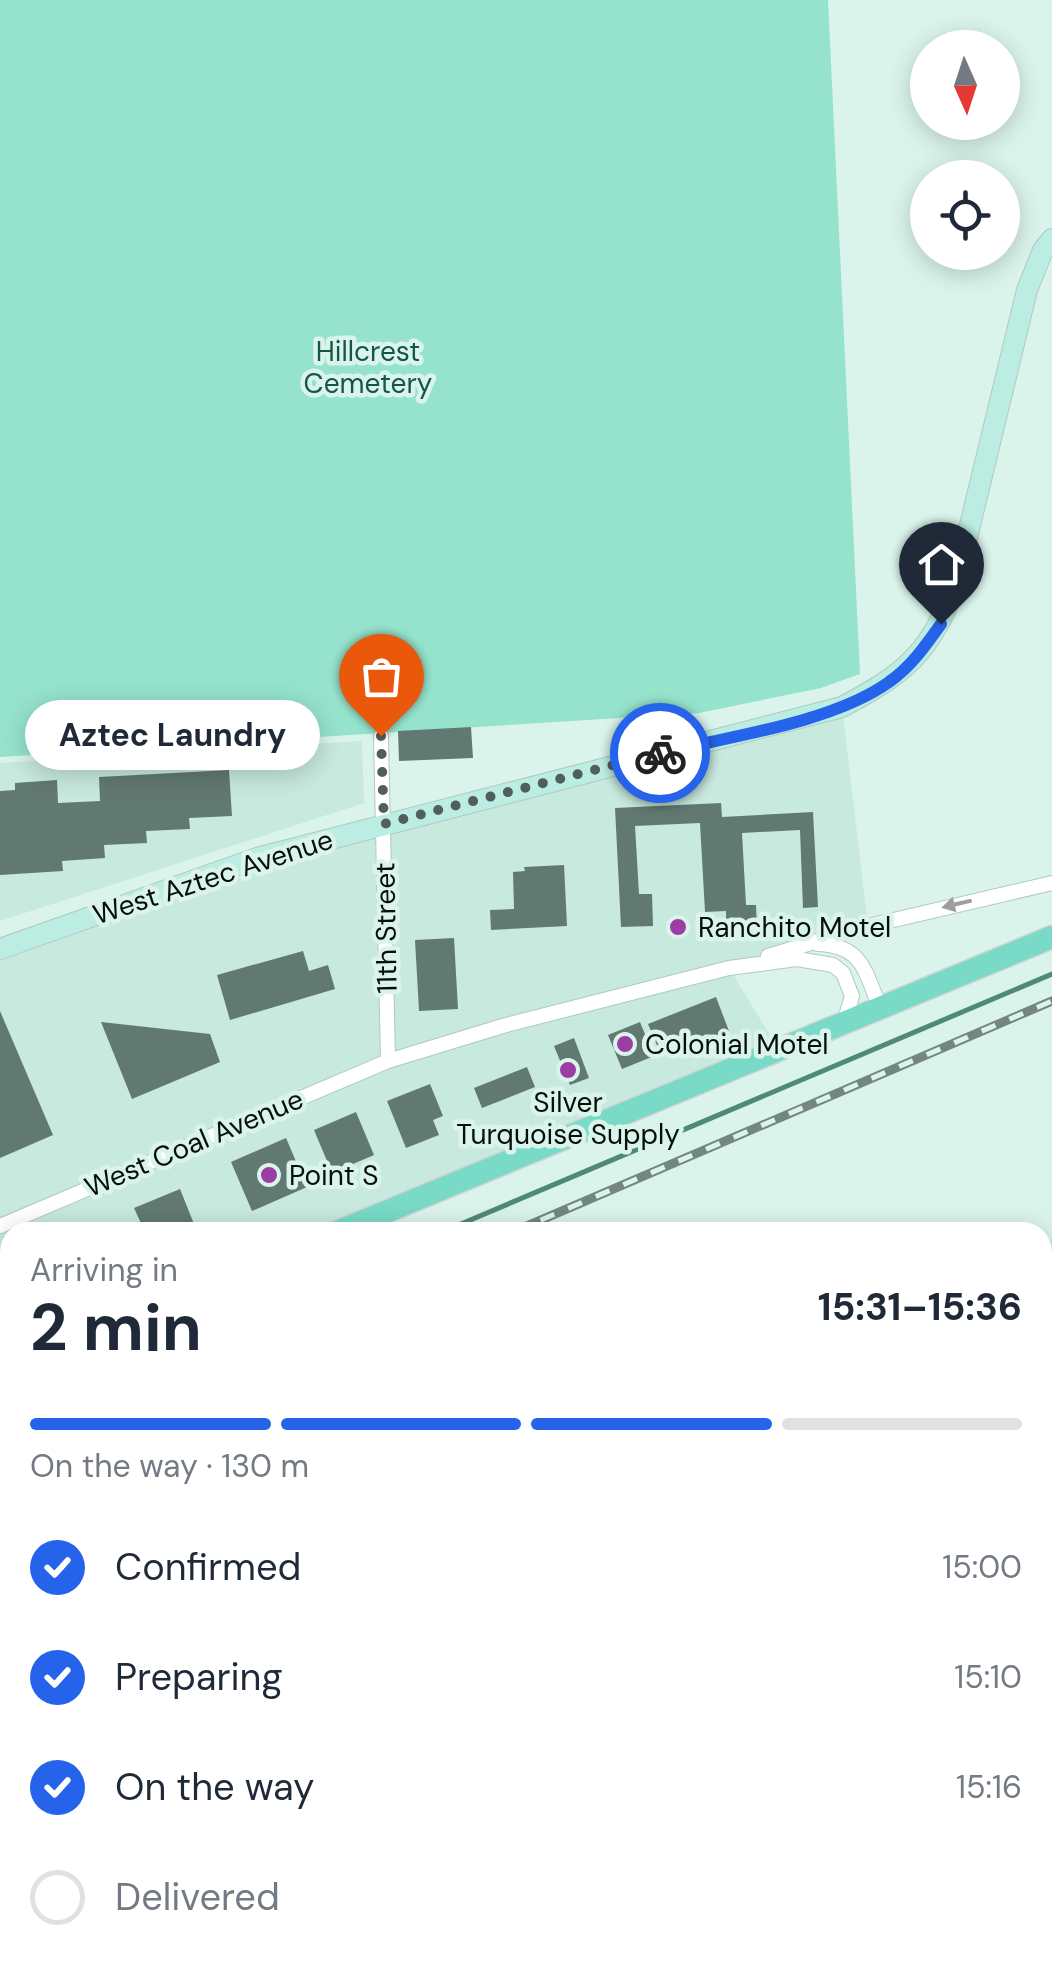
<!DOCTYPE html>
<meta charset="utf-8">
<style>
body{margin:0;font-family:"DM Sans",sans-serif;background:#f2f2f3;color:#1f2937;height:100vh;display:flex;flex-direction:column;font-size:38px;white-space:nowrap}
*{box-sizing:border-box;margin:0}
p{font-size:32px;color:#747a83}
.icon{flex:none;width:55px;height:55px;fill:none;stroke:currentColor;stroke-width:2;stroke-linecap:round;stroke-linejoin:round}
.map{position:relative;flex:1;overflow:hidden}
.details{position:absolute;left:0px;top:1222px;width:1052px;height:752px;display:flex;flex-direction:column;background:#fff;border-radius:30px 30px 0 0;box-shadow:0 5px 25px #0003}
.details>*{flex:none}
.needle{width:65px;rotate:177deg}
.tools{position:absolute;left:910px;top:30px;display:grid;gap:20px}
.tools a{display:grid;place-items:center;width:110px;height:110px;border-radius:50%;background:#fff;box-shadow:0 5px 25px #0003;font-size:50px}
.pin{position:absolute;display:grid;place-items:center;width:85px;height:85px;color:#fff;margin:-102px -42px;border-radius:50% 50% 50% 0;rotate:-45deg;box-shadow:0 0 10px #0007}
.pin .icon{rotate:45deg}
.courier{position:absolute;display:grid;place-items:center;width:100px;height:100px;margin:-50px;border:8px solid #2563eb;border-radius:50%;background:#fff;color:#222;box-shadow:0 2px 12px #0007}
.bubble{position:absolute;height:70px;border-radius:35px;background:#fff;box-shadow:0 5px 25px #0003;font-size:32px;font-weight:700;line-height:70px;text-align:center}
.headline em{font-style:normal;font-weight:700}
.headline div{display:flex;flex-direction:column-reverse}
.headline{display:flex;align-items:center;justify-content:space-between;height:170px;padding:0 30px}
h1{font-size:65px;font-weight:700;line-height:75px}
.bar{display:grid;grid-template-columns:repeat(4,1fr);gap:15px 10px;align-content:center;height:120px;padding:0 30px}
.bar i{height:12px;border-radius:8px;background:#e0e1e3}
.bar .current{background:#2563eb}
.bar p{grid-column:span 4}
ol{padding:0 30px;list-style:none}
li{display:flex;align-items:center;gap:30px;height:110px}
li p{margin-inline-start:auto}
li .icon{padding:10px;border-radius:50%;background:#2563eb;color:#fff;stroke-width:4}
li:last-child{color:#747a83}
li i{width:55px;height:55px;border:5px solid #e0e1e3;border-radius:50%}
.map>svg:first-child{display:block}
</style>
<div class="map">
<svg width="1052" height="1974" viewBox="0 0 1052 1974">
<rect width="100%" height="100%" fill="#daf4ec"/>
<!-- built -->
<path fill="#c7e9de" d="M842 707 868 926 506 1025 729 968 779 1050 337 1232H10V1368L0 1372V949L257 858Z
M362 741 364 803 0 921V763Z
M1052 1239V1508L1043 1524 1042 1243Z
M10 1629V1965H26L0 1968V1631Z"/>
<!-- green -->
<path fill="#95e3cd" d="M0 0H828L860 674 821 688 699 713 0 757Z"/>
<!-- water -->
<path fill="#6ebda7" stroke="#4f8979" stroke-width="2.5" d="M1052 1792V1945L1043 1953V1803Z
M823 1965H1028L1016 1974H795Z"/>
<g fill="none" stroke-linecap="round" stroke-linejoin="round">
<!-- stream -->
<path stroke="#4f8979" stroke-width="5" d="M442 1232 1052 974
M0 1422 10 1418"/>
</g>
<!-- building -->
<path fill="#627972" d="M471 727 473 758 399 761 398 731Z
M229 770 232 816 189 818 190 829 146 831 147 843 104 845 105 858 62 861 63 871 0 875V791L15 790V783L57 780 58 803 100 801 99 777Z
M721 803 722 817 813 812 818 907 803 908 800 830 742 833 746 905H756L757 928 726 929V911L705 912 700 823 635 826 639 894H652L653 926 621 927 615 808Z
M564 865 567 926 491 930 490 910 514 909 513 872 525 871 524 867Z
M454 938 458 1009 419 1011 415 940Z
M303 951 309 971 328 965 335 989 230 1020 217 975Z
M716 997 729 1031 688 1047 685 1040 659 1050 648 1024Z
M0 1011 53 1135 0 1158Z
M101 1022 210 1034 220 1062 132 1099Z
M640 1022 654 1056 622 1069 608 1035Z
M574 1038 589 1078 570 1085 554 1046Z
M527 1067 535 1087 482 1108 474 1088Z
M430 1084 443 1116 433 1120 439 1135 406 1148 387 1101Z
M356 1112 374 1155 332 1173 314 1130Z
M286 1138 307 1187 252 1211 231 1162Z
M180 1189 194 1224 182 1229 183 1232H145L134 1208Z
M0 1853H10V1921L0 1922Z"/>
<g fill="none" stroke-linecap="round" stroke-linejoin="round">
<!-- street casing -->
<g stroke="#b0c9c1" stroke-width="16">
<path id="street" d="M381 736 388 1061
M817 944C863 945 865 972 880 1008
M768 956 868 926 1052 883
M0 1226 388 1061 506 1025 729 968 797 959 833 965 843 973 852 996 846 1016 838 1023"/>
</g>
<!-- secondary casing -->
<g stroke="#b0c9c1" stroke-width="22">
<path id="secondary" d="M0 949 257 858 842 707C904 674 930 654 955 587L1027 290 1043 250 1052 239"/>
</g>
<!-- primary casing -->
<g stroke="#d2d4d3" stroke-width="25">
<path id="primary" d="M337 1232 1052 937
M0 1372 10 1368"/>
</g>
<!-- street -->
<use href="#street" stroke="#fff" stroke-width="14"/>
<!-- secondary -->
<use href="#secondary" stroke="#bcede3" stroke-width="20"/>
<!-- primary -->
<use href="#primary" stroke="#79dac7" stroke-width="22"/>
<!-- rail casing -->
<g stroke="#748680" stroke-width="9">
<path id="rail" d="M513 1232 1052 1001
M0 1455 10 1451"/>
</g>
<!-- rail -->
<use href="#rail" stroke="#daf4ec" stroke-width="5" stroke-dasharray="15" stroke-linecap="butt"/>
</g>
<!-- one-way arrows -->
<defs><path id="oneway-solid" d="M-6-.8H1V-3.2L6.5 0L1 3.2V.8H-6Z" transform="scale(2.5)"/></defs>
<use fill="#9c9f9e" href="#oneway-solid" transform="translate(957 904) rotate(167)"/>
<g fill="none" stroke-linecap="round" stroke-linejoin="round">
<!-- done -->
<path stroke="#515f5b" stroke-width="10" stroke-dasharray="0 18" d="M381 736 384 824 660 753"/>
<!-- route -->
<path stroke="#2563eb" stroke-width="12" d="M660 753C728 737 834 722 889 682 911 667 926 645 941 624"/>
</g>
<!-- markers -->
<g fill="#9c3da5" stroke="#daf4ec" stroke-width="4">
<circle cx="678" cy="927" r="10"/>
<circle cx="625" cy="1044" r="10"/>
<circle cx="568" cy="1070" r="10"/>
<circle cx="269" cy="1175" r="10"/>
</g>
<g text-anchor="middle" dominant-baseline="central" stroke-width="9" stroke-linejoin="round" paint-order="stroke">
<!-- park labels -->
<g font-size="28" fill="#145647" stroke="#daf4ec">
<text x="368" y="351">Hillcrest<tspan x="368" dy="32">Cemetery</tspan></text>
</g>
<!-- street labels -->
<g font-size="28" fill="#070f0d" stroke="#daf4ec">
<text transform="translate(213 877) rotate(-18)">West Aztec Avenue</text>
<text transform="translate(386 928) rotate(-91)">11th Street</text>
<text transform="translate(194 1143) rotate(-23)">West Coal Avenue</text>
</g>
<!-- poi labels -->
<g font-size="28" fill="#070f0d" stroke="#daf4ec" text-anchor="start">
<text x="698" y="927">Ranchito Motel</text>
<text x="645" y="1044">Colonial Motel</text>
<text x="568" y="1102" text-anchor="middle">Silver<tspan x="568" dy="32">Turquoise Supply</tspan></text>
<text x="289" y="1175">Point S</text>
</g>
</g>
</svg>
<div class="tools">
<a><svg class="needle" viewBox="-14 -14 28 28"><path d="M0-13l5 13h-10z" fill="#e53935"/><path d="M0 13l5-13h-10z" fill="#747a83"/></svg></a>
<a><svg class="icon" aria-label="locate" viewBox="0 0 24 24"><circle cx="12" cy="12" r="6"/><path d="M12 2v4M12 18v4M2 12h4M18 12h4"/></svg></a>
</div>
<div class="pin" style="left:381px;top:736px;background:#ea580c"><svg class="icon" aria-label="bag" viewBox="0 0 24 24"><path d="M5 8h14l-1 12H6zM9 8a3 3 0 0 1 6 0"/></svg></div>
<div class="pin" style="left:941px;top:624px;background:#1f2937"><svg class="icon" aria-label="home" viewBox="0 0 24 24"><path d="M3 11l9-7 9 7M6 9v11h12V9"/></svg></div>
<div class="courier" style="left:660px;top:753px"><svg class="icon" aria-label="bike" viewBox="0 0 24 24"><circle cx="6" cy="16" r="4"/><circle cx="18" cy="16" r="4"/><path d="M6 16l4-8h5l3 8M10 8l3 8H6M13 5h3"/></svg></div>
<div class="bubble" style="left:25px;top:700px;width:295px">Aztec Laundry</div>
<section class="details">
<div class="headline"><div><h1>2 min</h1><p>Arriving in</p></div><em>15:31–15:36</em></div>
<div class="bar"><i class="current"></i><i class="current"></i><i class="current"></i><i></i><p>On the way · 130 m</p></div>
<ol>
<li><svg class="icon" aria-label="check" viewBox="0 0 24 24"><path d="M5 12l5 5 9-10"/></svg>Confirmed<p>15:00</p></li>
<li><svg class="icon" aria-label="check" viewBox="0 0 24 24"><path d="M5 12l5 5 9-10"/></svg>Preparing<p>15:10</p></li>
<li><svg class="icon" aria-label="check" viewBox="0 0 24 24"><path d="M5 12l5 5 9-10"/></svg>On the way<p>15:16</p></li>
<li><i></i>Delivered</li>
</ol>
</section>
</div>
